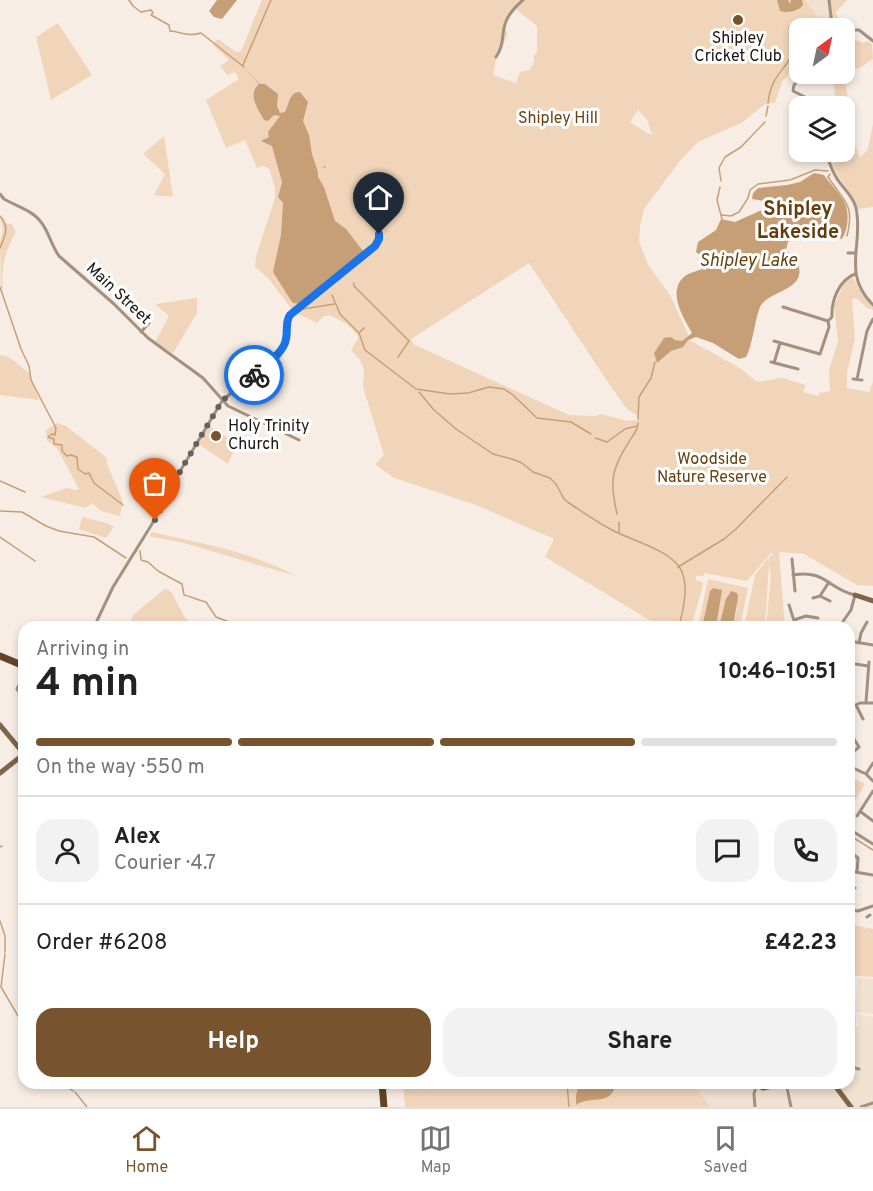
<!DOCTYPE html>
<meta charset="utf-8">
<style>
body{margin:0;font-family:Overpass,sans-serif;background:#f2f2f2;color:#222;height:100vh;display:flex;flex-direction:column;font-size:22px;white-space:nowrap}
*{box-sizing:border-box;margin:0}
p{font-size:20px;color:#767676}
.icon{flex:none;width:33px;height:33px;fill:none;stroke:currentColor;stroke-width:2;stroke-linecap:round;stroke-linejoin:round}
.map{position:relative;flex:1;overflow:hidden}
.details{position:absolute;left:18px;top:621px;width:837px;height:468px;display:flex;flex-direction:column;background:#fff;border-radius:18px;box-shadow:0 3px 9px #0003}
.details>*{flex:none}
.needle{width:39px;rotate:33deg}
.fabs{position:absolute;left:789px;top:18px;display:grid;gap:12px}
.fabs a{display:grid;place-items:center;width:66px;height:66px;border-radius:12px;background:#fff;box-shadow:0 3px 9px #0003;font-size:30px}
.pin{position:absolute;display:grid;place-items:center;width:51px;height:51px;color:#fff;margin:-62px -26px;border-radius:50% 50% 50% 0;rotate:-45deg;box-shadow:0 0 6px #0007}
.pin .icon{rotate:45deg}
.courier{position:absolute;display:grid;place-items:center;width:60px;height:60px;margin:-30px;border:4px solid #1a73e8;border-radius:50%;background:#fff;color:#222;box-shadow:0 2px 8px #0007}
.headline em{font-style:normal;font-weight:700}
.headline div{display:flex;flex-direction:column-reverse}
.headline{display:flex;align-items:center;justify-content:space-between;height:102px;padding:0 18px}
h1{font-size:39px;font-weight:700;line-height:45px}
.bar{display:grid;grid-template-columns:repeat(4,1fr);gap:9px 6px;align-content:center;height:72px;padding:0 18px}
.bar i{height:8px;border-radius:4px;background:#e0e0e0}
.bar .current{background:#77542d}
.bar p{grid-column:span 4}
.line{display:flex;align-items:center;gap:15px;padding:0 18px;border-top:2px solid #e0e0e0}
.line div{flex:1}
.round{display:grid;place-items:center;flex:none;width:63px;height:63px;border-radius:18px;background:#f2f2f2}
.primary-button{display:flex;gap:12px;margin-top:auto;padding:12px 18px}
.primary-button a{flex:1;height:69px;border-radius:18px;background:#77542d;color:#fff;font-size:24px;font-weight:700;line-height:69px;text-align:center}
.primary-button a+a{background:#f2f2f2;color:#222}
.tabs{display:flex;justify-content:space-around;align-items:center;height:84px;border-top:2px solid #e0e0e0;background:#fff;font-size:16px;color:#767676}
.tabs a{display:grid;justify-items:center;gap:3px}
.tabs .current{color:#77542d}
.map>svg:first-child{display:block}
</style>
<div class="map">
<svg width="873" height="1107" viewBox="0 0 873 1107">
<rect width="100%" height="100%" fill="#f7ede4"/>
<!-- built -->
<path fill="#f0e1d1" d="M802 0H828L830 18 814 16Z
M858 978 873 979V1014L856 1012Z
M858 1014 873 1017V1107H710L693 1083H849V1025V1028L858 1027Z"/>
<!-- green -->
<path fill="#f1d5ba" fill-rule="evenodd" d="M262 0H805L816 16 830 18 828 0H847L836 12 840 28H800L799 62 782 82 775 103 765 104 743 122 698 142 679 162 644 209 640 227 639 241 648 265 670 295 691 341 740 368 757 382 782 378 806 385 803 392 819 396V393L830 391 829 370 838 341 834 305 844 284 851 278 854 279 862 294 873 307V310L870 308 868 309 856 298 852 299 855 339 847 372V388L869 392 873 382V586L857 585 804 554 779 552 785 627H766L771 576 769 564 765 627H744L755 575 768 558 769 563V557L774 554 771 553 747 581 704 573 703 576H696V580L702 582 703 585 691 627H661L545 557 554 539 476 505 394 478 376 465 375 464 384 455 363 387 364 369 360 360 351 350 359 337 347 324 330 315 324 316 317 323 294 312 268 278 255 267 256 256 275 198V188L269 169 264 166 257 168 245 140 226 148 206 100 239 79 235 72 227 75 220 66 229 60 212 44 218 39 236 52 241 51ZM516 9 537 26V52L534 56V61L530 70 520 72 516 83 493 75 496 60 508 34 505 28 508 19ZM638 110 647 120 652 134 647 133 630 122ZM529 263 611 387 627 409 637 415 638 420 627 421 601 414 595 416 569 415 413 344 411 339Z
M58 23 92 75 51 100 36 37Z
M855 40 864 43 867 41 872 44 873 59 858 69 845 68V48H849Z
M832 74H844L855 145 860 158 868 149 873 124V207L858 209C852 192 838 181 832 164L838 162 837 158 832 162 829 155 844 152V106H837Z
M164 136 173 197 154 195 165 174 143 154Z
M2 217 5 223 12 224 16 232C6 249 0 269 3 288L1 290 0 241 3 229 0 218Z
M197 298V313L173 353 155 342 169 316 155 304Z
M0 355 9 357 29 373 39 400 0 395Z
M57 423 66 426 107 458V464L123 502 120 516 101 511 92 503 85 508 41 497 66 488 76 490 79 489 57 448 47 441 46 430Z
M209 426 237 444 228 464 197 443 206 428Z
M82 517 107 523 114 527 106 538 79 529Z
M152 532C200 543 253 552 296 576L184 543 149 536Z
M708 579 748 588 740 627H733L737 608 729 593 719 627H716L720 589 714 588 710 591 702 627H698Z
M166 588 172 593 185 618 195 627H176L175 623 171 621 166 627H134L131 620 134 614Z
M849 776 865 784 849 811Z
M849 924 873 929V977L849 975 855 999 856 1028 849 1029Z
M403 1083H693L710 1107H405Z"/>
<!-- water -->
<path fill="#c79f76" d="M217 0H237L222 19 214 17 209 11Z
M777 0H788L790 4 791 0H802L803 5C798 12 787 13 780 11Z
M243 67 260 84H265L278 94 277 106 280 113 285 112C289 104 290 91 300 92L308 102 303 121 309 135 312 154 318 172V177L324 187 335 221 346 229 363 251 356 257 355 260 300 304 293 303 290 299 273 272 281 235 283 203 278 197 282 182 272 146 261 141 269 137 268 132 280 116 274 115 268 121 264 120C258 109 247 94 259 84Z
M814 173 824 175C829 182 841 195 844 201 850 212 848 230 842 239L832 237 825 232 791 240 788 242 786 250C789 253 794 256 796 260 812 290 768 290 760 307 755 319 752 348 746 357L739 359 713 343 696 337 688 340 683 347 671 351 657 363 654 353 664 338 671 337 675 340 682 341 692 333C684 319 669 295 681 280 686 273 695 272 702 269L705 270 709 266 707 260 696 252 698 242 716 230 721 219 735 222 775 204 777 202 776 200 764 201 752 199 753 193 758 188 787 185 800 182Z
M713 588 722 590 716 627H702L710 591Z
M731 591 737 593 738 597 733 627H719L726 599Z
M579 1083H615C614 1107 589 1095 576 1105V1096Z"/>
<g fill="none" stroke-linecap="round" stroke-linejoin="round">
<!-- stream -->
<path stroke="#c79f76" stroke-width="1.5" d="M129 0 133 6 141 12 151 10 153 13 151 15 169 25 170 31C181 32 189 37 201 33L244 67
M243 65 271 0
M768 103C771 78 780 75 791 57L790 46 793 34 789 28
M766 116 768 106
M324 167H325
M830 174 828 177C844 201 855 204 847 236
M721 181 719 168 725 157 741 147 765 122
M720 187 717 200 722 219
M722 215 731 216 739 212 748 198 750 190 758 184 790 180 815 170 828 171
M0 216C10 227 5 236 0 248
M354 283V286L409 341 398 357
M0 287 21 349 29 366 31 380 56 428 55 435 52 434 48 437 54 439V444L62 445V451L67 456 71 455 77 457 78 469 85 474 89 473 94 483 123 505
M332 295 340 314 359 333 365 350 416 389
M303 309 334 304
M360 332 364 328
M416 389 450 394 468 393 489 387 504 389 513 395 537 418 571 422 591 434
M419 392 433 409 456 429 493 454 512 459 522 463 533 472 550 478 556 484 564 499 569 503C583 512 597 522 612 530 630 540 668 549 680 568 690 585 683 609 679 627
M638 419 639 397 651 378 655 362
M595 438 607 442 625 429 637 426
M0 481 25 492
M0 511 22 512 46 526 59 531 94 537 126 558
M617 514C615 504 612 492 613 481 614 462 628 444 637 429L638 423
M619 533V522
M0 537 35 561
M140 551 141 560 148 562 158 571 182 584 184 595C193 597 197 600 206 602L216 617 229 622 234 627
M678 567 724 539 735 530 787 477
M849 835 873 850
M0 847 2 846
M0 921 5 936V952
M5 954 1 987 24 1026
M62 1083 73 1091
M567 1083 569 1107
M75 1092 87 1107"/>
<!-- street -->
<path stroke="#a39180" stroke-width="3" d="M829 0 832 25 851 30H859L873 41
M496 57C505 43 501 37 505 24 508 14 516 6 523 0
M805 74 794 85 793 91 807 98 816 106
M821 77V74
M816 106H824
M797 125 800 126
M825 152C829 160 831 169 836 177 842 188 853 195 856 208 864 245 841 273 873 305
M0 194 4 199C16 206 32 210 41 222 49 232 51 245 59 256L114 304 148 338 203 378 228 406 299 440
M848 253H855
M783 307 828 321
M828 321 832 317C831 301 839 280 855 274
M141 332 149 323
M774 341 820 354 829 327 828 321
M771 362 798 369
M774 363 780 343
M255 374 267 392 265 394
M853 379 862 380
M857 379 867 331 873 319
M792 559 795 591
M793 575C825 569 828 589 855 595L851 610 839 627
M820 596 830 601
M813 598 820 596 829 582
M789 605 796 627
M794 620 806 616 818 618
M94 627 113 587 152 524 182 468 216 411 222 401 282 349C289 337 283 325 290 315L375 246 378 241 379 234
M849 641 873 645
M859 643 861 633 867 622
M849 663 868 666
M24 675 17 689 24 698
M866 702 869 662
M856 705 863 719
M849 708 860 703H873
M849 756 859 747 854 739
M849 766 866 774 873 781
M866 774 873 763
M861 812 873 821
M857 816 873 791
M849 829 873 844
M849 851 858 858 857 872
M849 871 873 875
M849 887 855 888
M849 910 858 911 873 906
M867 917 870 915
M849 1067 859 1069
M786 1083 791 1107
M755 1107 754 1094 756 1086
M861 1107 873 1103"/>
<!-- secondary -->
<path stroke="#7e654b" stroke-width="5" d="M855 595 873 601
M0 725 24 754 0 773
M751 1083 763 1088 787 1083
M833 1083 851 1107"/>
<!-- primary -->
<path stroke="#634525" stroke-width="7" d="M0 656 24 666
M382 1083 384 1107"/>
</g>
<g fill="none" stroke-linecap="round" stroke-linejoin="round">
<!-- done -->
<path stroke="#66615c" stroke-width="6" stroke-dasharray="0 10.8" d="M155 520 182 468 216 411 222 401 254 375"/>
<!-- route -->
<path stroke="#1a73e8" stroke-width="8" d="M254 375C264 366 284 353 286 339 288 330 285 322 290 315L375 246 379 239V234"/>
</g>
<!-- markers -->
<g fill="#77542d" stroke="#fff" stroke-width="2">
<circle cx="738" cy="20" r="6"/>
<circle cx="216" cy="436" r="6"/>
</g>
<g text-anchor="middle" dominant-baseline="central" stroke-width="6" stroke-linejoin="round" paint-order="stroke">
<!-- poi labels -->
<g font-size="16" fill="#181512" stroke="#fff">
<text x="738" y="39">Shipley<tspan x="738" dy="18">Cricket Club</tspan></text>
<text x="228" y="427" text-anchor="start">Holy Trinity<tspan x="228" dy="18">Church</tspan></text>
</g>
<!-- park labels -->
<g font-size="16" fill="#67400e" stroke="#fff">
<text x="558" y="119">Shipley Hill</text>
<text x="712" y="460">Woodside<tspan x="712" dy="18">Nature Reserve</tspan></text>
</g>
<!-- street labels -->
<g font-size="16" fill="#181512" stroke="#fff">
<text transform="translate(118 294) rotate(43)">Main Street</text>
</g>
<!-- water labels -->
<g font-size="18" font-style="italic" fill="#67400e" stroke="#fff">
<text x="748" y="261">Shipley Lake</text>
</g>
<!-- quarter labels -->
<g font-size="20" font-weight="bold" fill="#633d0c" stroke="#fff">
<text x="798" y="210">Shipley<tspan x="798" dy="23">Lakeside</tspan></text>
</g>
</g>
</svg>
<div class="fabs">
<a><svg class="needle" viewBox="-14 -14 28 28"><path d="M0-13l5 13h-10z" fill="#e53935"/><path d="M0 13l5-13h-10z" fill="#767676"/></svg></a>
<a><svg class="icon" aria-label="layers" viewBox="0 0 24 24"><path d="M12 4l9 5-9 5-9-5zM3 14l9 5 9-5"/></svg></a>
</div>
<div class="pin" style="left:155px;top:520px;background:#ea580c"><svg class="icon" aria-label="bag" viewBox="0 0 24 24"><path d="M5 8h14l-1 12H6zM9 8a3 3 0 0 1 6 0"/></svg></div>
<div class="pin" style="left:379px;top:234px;background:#1f2937"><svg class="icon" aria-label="home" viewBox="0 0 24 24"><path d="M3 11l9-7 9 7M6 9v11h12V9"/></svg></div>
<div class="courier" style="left:254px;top:375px"><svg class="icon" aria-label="bike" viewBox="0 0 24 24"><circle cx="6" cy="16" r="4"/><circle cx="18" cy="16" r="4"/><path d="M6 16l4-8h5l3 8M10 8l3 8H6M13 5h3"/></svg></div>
<section class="details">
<div class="headline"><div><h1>4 min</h1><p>Arriving in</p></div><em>10:46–10:51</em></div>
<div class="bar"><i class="current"></i><i class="current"></i><i class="current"></i><i></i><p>On the way · 550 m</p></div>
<div class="line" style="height:108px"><a class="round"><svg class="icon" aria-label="person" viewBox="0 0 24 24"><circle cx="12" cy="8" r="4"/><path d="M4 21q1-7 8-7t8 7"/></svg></a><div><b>Alex</b><p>Courier · 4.7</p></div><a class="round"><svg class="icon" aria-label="chat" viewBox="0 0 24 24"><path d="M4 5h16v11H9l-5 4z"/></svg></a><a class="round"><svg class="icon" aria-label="phone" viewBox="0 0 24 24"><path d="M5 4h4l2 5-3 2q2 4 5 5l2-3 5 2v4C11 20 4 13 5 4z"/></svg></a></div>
<div class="line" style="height:78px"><div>Order #6208</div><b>£42.23</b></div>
<div class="primary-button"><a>Help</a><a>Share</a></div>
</section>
</div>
<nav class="tabs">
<a class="current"><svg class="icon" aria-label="home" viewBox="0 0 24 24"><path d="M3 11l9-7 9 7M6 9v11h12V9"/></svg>Home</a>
<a><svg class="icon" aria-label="map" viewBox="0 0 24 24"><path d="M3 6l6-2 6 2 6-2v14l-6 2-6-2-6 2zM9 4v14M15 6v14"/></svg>Map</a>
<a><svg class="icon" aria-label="saved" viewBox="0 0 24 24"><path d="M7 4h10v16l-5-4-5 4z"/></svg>Saved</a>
</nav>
